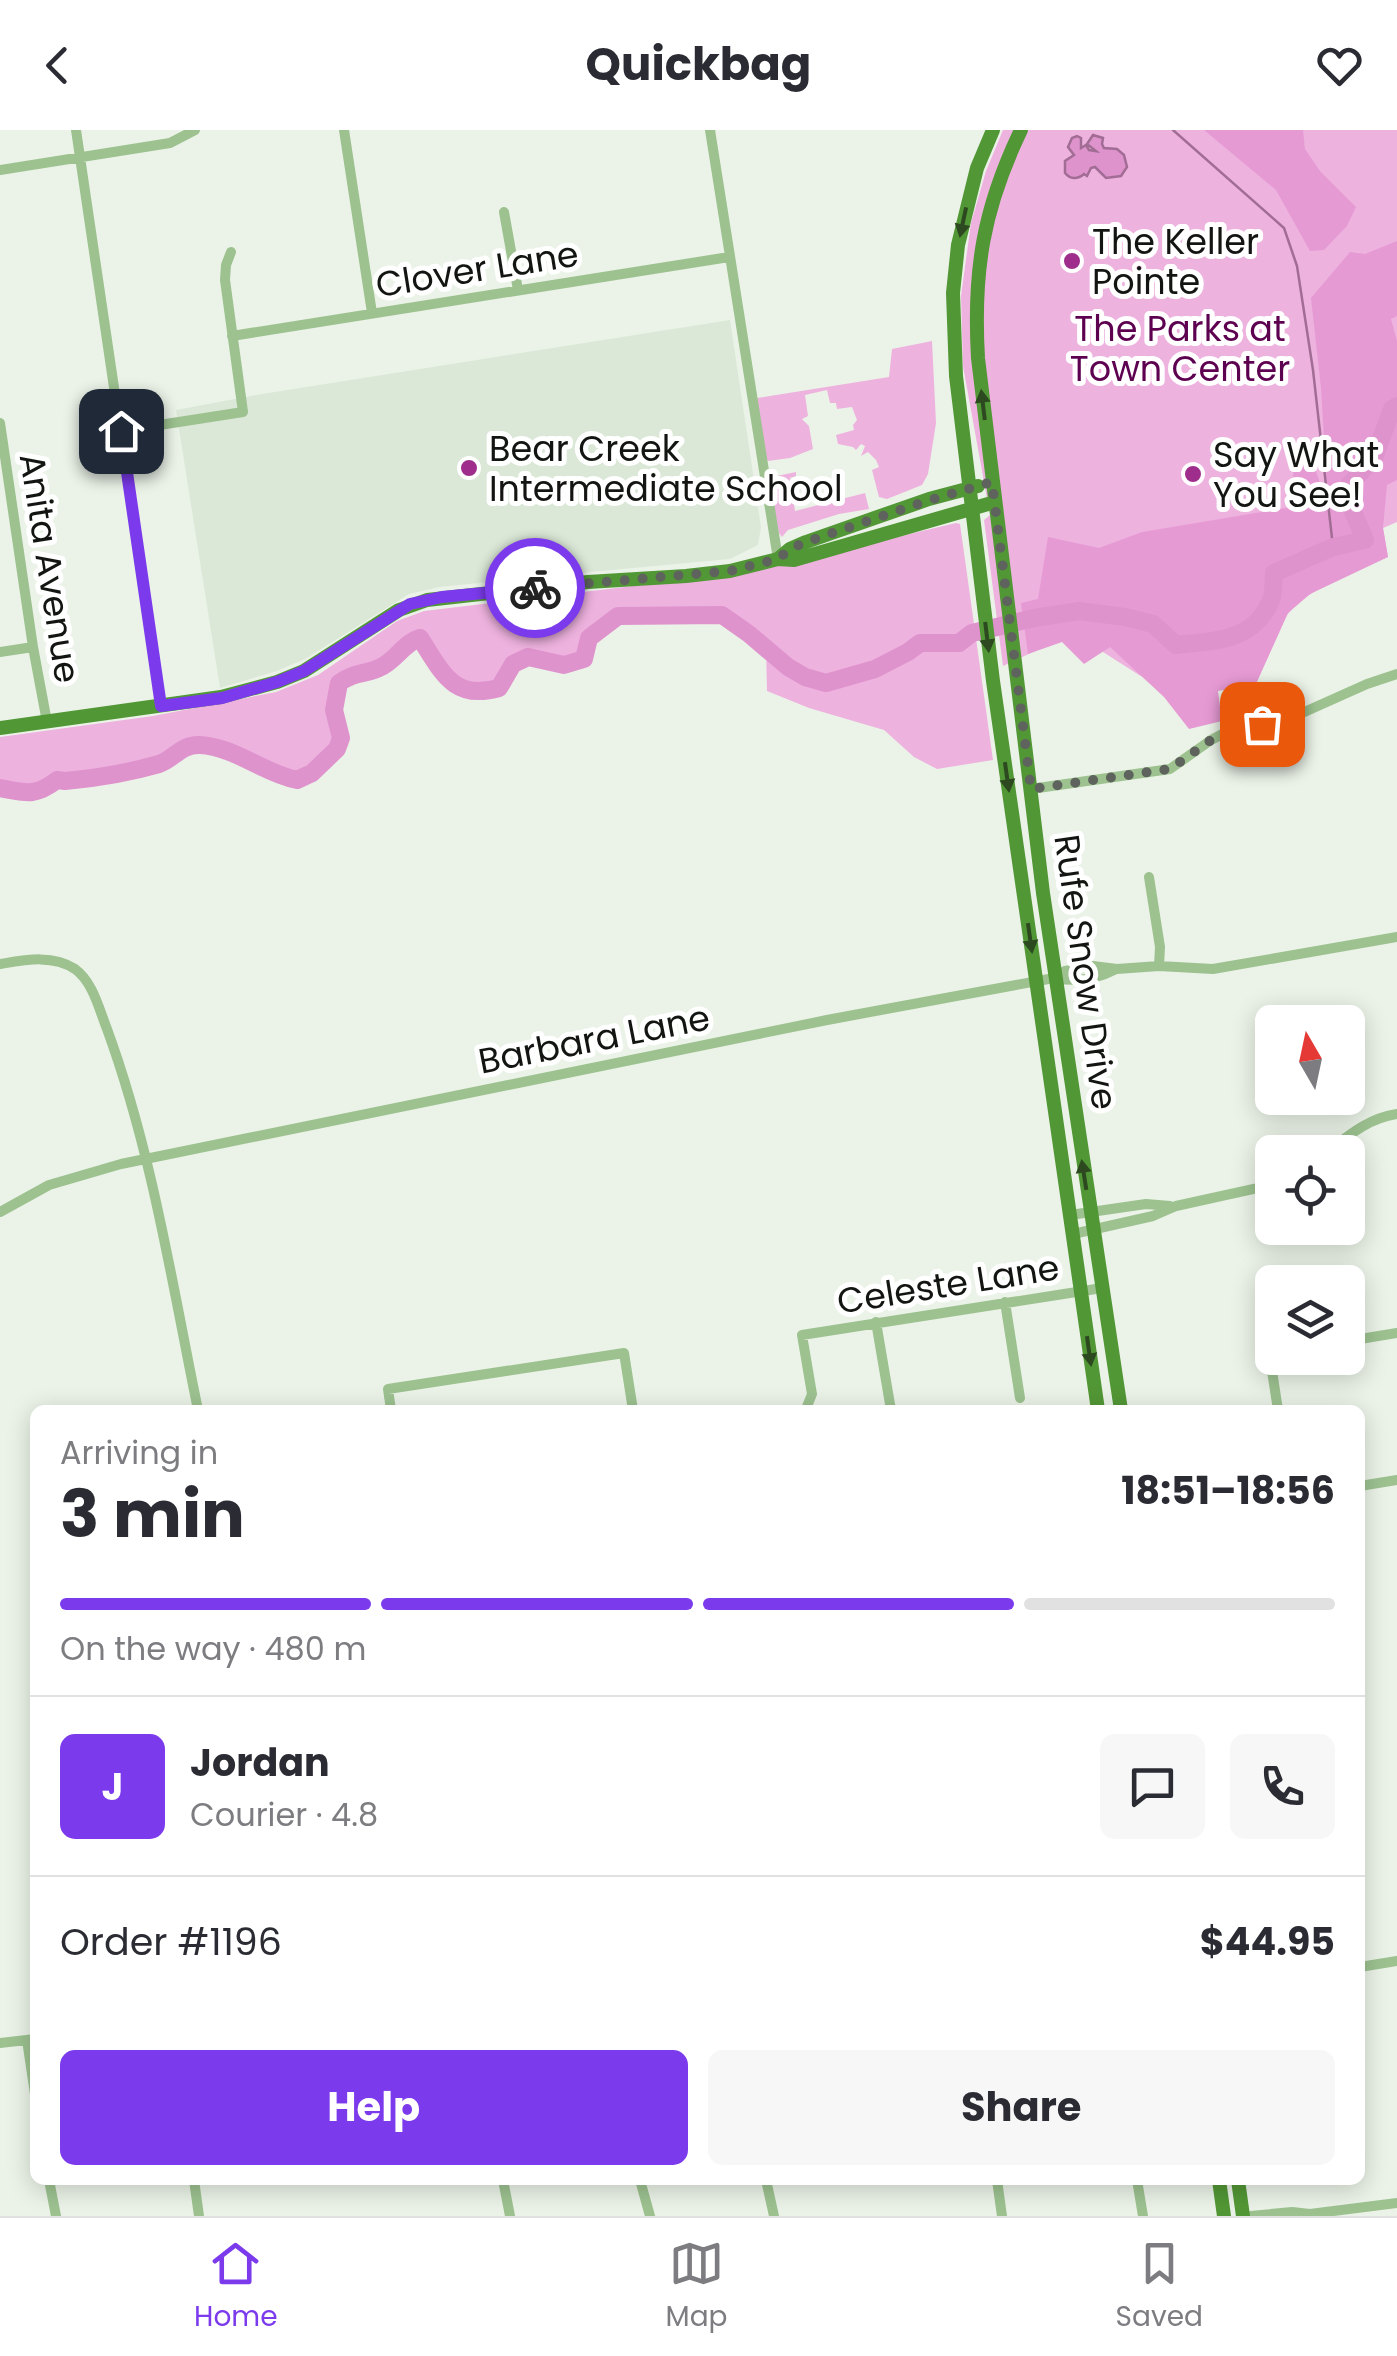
<!DOCTYPE html>
<meta charset="utf-8">
<style>
body{margin:0;font-family:Poppins,sans-serif;background:#f7f7f7;color:#2b2b33;height:100vh;display:flex;flex-direction:column;font-size:38px;white-space:nowrap}
*{box-sizing:border-box;margin:0}
p{font-size:32px;color:#7c7c81}
.icon{flex:none;width:55px;height:55px;fill:none;stroke:currentColor;stroke-width:2;stroke-linecap:round;stroke-linejoin:round}
.map{position:relative;flex:1;overflow:hidden}
.side{position:absolute;left:30px;top:1275px;width:1335px;height:780px;display:flex;flex-direction:column;background:#fff;border-radius:15px;box-shadow:0 5px 25px #0003}
.side>*{flex:none}
.needle{width:65px;rotate:351deg}
.buttons{position:absolute;left:1255px;top:875px;display:grid;gap:20px}
.buttons a{display:grid;place-items:center;width:110px;height:110px;border-radius:15px;background:#fff;box-shadow:0 5px 25px #0003;font-size:50px}
.pin{position:absolute;display:grid;place-items:center;width:85px;height:85px;color:#fff;margin:-42px;border-radius:20px;box-shadow:0 5px 15px #0006}
.courier{position:absolute;display:grid;place-items:center;width:100px;height:100px;margin:-50px;border:8px solid #7c3aed;border-radius:50%;background:#fff;color:#222;box-shadow:0 2px 12px #0007}
.head em{font-style:normal;font-weight:700}
.head div{display:flex;flex-direction:column-reverse}
.head{display:flex;align-items:center;justify-content:space-between;height:170px;padding:0 30px}
h1{font-size:65px;font-weight:700;line-height:75px}
.bar{display:grid;grid-template-columns:repeat(4,1fr);gap:15px 10px;align-content:center;height:120px;padding:0 30px}
.bar i{height:12px;border-radius:8px;background:#e1e1e2}
.bar .selected{background:#7c3aed}
.bar p{grid-column:span 4}
.line{display:flex;align-items:center;gap:25px;padding:0 30px;border-top:2px solid #e1e1e2}
.line div{flex:1}
.round{display:grid;place-items:center;flex:none;width:105px;height:105px;border-radius:15px;background:#f7f7f7}
.cta{display:flex;gap:20px;margin-top:auto;padding:20px 30px}
.cta a{flex:1;height:115px;border-radius:15px;background:#7c3aed;color:#fff;font-size:40px;font-weight:700;line-height:115px;text-align:center}
.cta a+a{background:#f7f7f7;color:#2b2b33}
header{display:flex;justify-content:space-between;align-items:center;height:130px;padding:0 30px;background:#fff;font-size:45px;font-weight:700}
.tab-bar{display:flex;justify-content:space-around;align-items:center;height:140px;border-top:2px solid #e1e1e2;background:#fff;font-size:28px;color:#7c7c81}
.tab-bar a{display:grid;justify-items:center;gap:5px}
.tab-bar .selected{color:#7c3aed}
.map>svg:first-child{display:block}
</style>
<header><svg class="icon" aria-label="back" viewBox="0 0 24 24"><path d="M15 5l-7 7 7 7"/></svg>Quickbag<svg class="icon" aria-label="heart" viewBox="0 0 24 24"><path d="M12 20l-8-8c-3-5 5-10 8-4 3-6 11-1 8 4z"/></svg></header>
<div class="map">
<svg width="1397" height="2086" viewBox="0 0 1397 2086">
<rect width="100%" height="100%" fill="#ebf3e8"/>
<!-- built -->
<path fill="#dbe8d7" d="M730 190 761 397 758 415 730 429 536 447 440 457 409 464 305 529 277 541 220 558 176 280 262 264Z"/>
<!-- green -->
<path fill="#eeb2df" d="M1003 0H1397V392L1383 398 1388 427C1356 442 1302 459 1284 490L1180 566 1139 545 1078 506 1069 505 1003 536 984 390 990 385 963 236 961 166 971 93 986 41Z
M932 211 936 293 928 344 922 355 887 369 879 367 872 340 879 337 876 330 868 322 861 326 865 316 861 314 856 320 853 317 838 314 836 305 854 300 853 295 857 290 852 277 837 279 836 273H830L827 260 805 265 808 286 802 289 809 296 813 319 790 328 768 331 766 329 757 268 889 247 892 219Z
M796 342V346L790 348 795 381 865 363 869 379 839 384 788 400 782 407 779 403 769 353 772 347Z
M956 393 960 394 993 630 937 639 914 627 884 600 809 578 767 561 766 518 722 485 618 486 589 508 584 529 564 535 528 528 513 534 499 558C453 571 442 542 420 508 402 513 396 531 379 538 364 545 356 541 339 553L334 580 341 608 337 619 312 643 297 650C263 643 235 617 200 615 181 614 175 629 159 635 130 646 96 648 65 651L57 650C36 666 25 663 0 657V607L153 586 276 562 318 545 397 491 424 481 633 456 719 449Z"/>
<!-- forest -->
<path fill="#e69ad4" d="M1204 0H1303L1305 19 1320 41 1356 77 1347 96 1324 120 1310 121 1276 60Z
M1397 111V186L1391 189 1397 211V350L1387 355 1383 398 1388 427 1310 464 1288 483 1256 554 1218 561 1222 591 1189 599 1164 567 1110 517 1084 534 1062 512 1028 524 1021 473 1038 469 1048 407 1099 418 1142 402 1292 377 1294 326 1310 324 1328 376 1321 258 1311 168 1350 122 1365 124Z"/>
<!-- water -->
<path fill="#df93cd" stroke="#a26d95" stroke-width="2.5" d="M1093 5 1103 8 1102 14 1104 18 1117 19 1124 25 1127 37 1121 46 1106 48 1095 37 1091 38 1087 46 1084 44C1077 50 1070 49 1065 43V31L1074 25 1068 17 1072 8 1077 6 1081 8V18L1086 15 1089 20 1096 21 1087 14Z"/>
<g fill="none" stroke-linecap="round" stroke-linejoin="round">
<!-- stream -->
<path stroke="#a26d95" stroke-width="2.5" d="M1173 0 1284 98 1297 136 1313 240 1333 417"/>
<!-- river -->
<path stroke="#df93cd" stroke-width="18" d="M0 658C26 663 35 667 57 650L65 651C97 648 128 643 159 634 174 629 181 614 200 615 235 617 263 643 297 650L312 643 337 619 341 608 334 580 339 553C356 541 364 545 379 538 396 531 403 513 420 508 442 542 453 571 499 558L513 534 528 527 564 535 584 529 589 508 618 486 722 485 749 504 788 537 805 547 826 553 875 539 908 522 920 513H959L972 503 1034 488 1079 481 1125 487 1153 494 1176 515C1216 511 1257 511 1272 467 1274 459 1273 451 1274 443L1333 417 1365 410 1349 372V355L1374 328 1392 279 1397 276"/>
<!-- minor -->
<path stroke="#9dc290" stroke-width="10" d="M76 0 161 576
M344 0 372 183
M710 0 778 429
M0 40 170 13 195 0
M504 82 518 160
M232 206 729 127
M0 293 33 517 47 592
M121 301 243 282 225 150 226 135 231 122
M0 522 33 517
M1031 659 1170 639 1211 610 1242 594 1282 592 1367 554 1397 544
M1149 747 1160 817 1159 836
M0 834C24 830 53 824 75 839 93 852 99 879 107 899 152 1022 172 1153 198 1280
M1055 848C1075 852 1097 849 1116 839
M1327 1022C1349 1005 1369 988 1397 984
M0 1082 49 1055 121 1034 827 890 1054 848 1065 841 1093 836 1117 839 1159 836 1213 839 1397 807
M1070 1085 1146 1074 1170 1076
M1073 1104 1153 1086 1176 1076 1272 1055
M1005 1172 1020 1268
M876 1192 891 1280
M1348 1211 1397 1203
M1274 1228 1272 1241 1278 1280
M806 1279 812 1264 802 1205 1102 1158
M391 1280 388 1259 624 1223 633 1280
M1360 1356 1397 1350
M1360 1837 1397 1831
M27 1910 35 1964
M0 1913 35 1909
M49 2050 56 2086
M194 2050 199 2086
M503 2050 510 2086
M640 2050 650 2086
M766 2050 774 2086
M997 2050 1002 2086
M1137 2050 1143 2086
M1251 2086 1292 2082 1310 2084 1397 2073"/>
<!-- major -->
<path stroke="#529735" stroke-width="14" d="M993 0 977 38 958 115 953 163 956 246 993 551 1098 1280
M1021 0C983 79 973 141 978 228L1043 763 1121 1280
M778 429 790 419 806 412 929 369 978 356
M0 598 221 567 277 552 304 541 399 480 427 470 588 452 686 446 730 441 778 429 794 430 995 372
M1219 2050 1224 2086
M1238 2050 1243 2086"/>
</g>
<!-- one-way arrows -->
<defs><path id="oneway-solid" d="M-6-.8H1V-3.2L6.5 0L1 3.2V.8H-6Z" transform="scale(2.5)"/></defs>
<g fill="#2c4920">
<use href="#oneway-solid" transform="translate(963 92) rotate(102)"/>
<use href="#oneway-solid" transform="translate(983 275) rotate(-97)"/>
<use href="#oneway-solid" transform="translate(987 507) rotate(83)"/>
<use href="#oneway-solid" transform="translate(1007 647) rotate(82)"/>
<use href="#oneway-solid" transform="translate(1030 808) rotate(82)"/>
<use href="#oneway-solid" transform="translate(1084 1045) rotate(-99)"/>
<use href="#oneway-solid" transform="translate(1089 1221) rotate(82)"/>
</g>
<g fill="none" stroke-linecap="round" stroke-linejoin="round">
<!-- done -->
<path stroke="#5f635d" stroke-width="10" stroke-dasharray="0 18" d="M535 458 730 441 778 429 790 419 806 412 930 370 992 352 1031 659 1170 639 1211 610 1242 594H1262"/>
<!-- route -->
<path stroke="#7c3aed" stroke-width="12" d="M121 301 161 576 222 568 277 552 304 541 410 474 442 467 535 458"/>
</g>
<!-- markers -->
<g fill="#9e2d8b" stroke="#fff" stroke-width="4">
<circle cx="1072" cy="131" r="10"/>
<circle cx="469" cy="338" r="10"/>
<circle cx="1193" cy="344" r="10"/>
</g>
<g text-anchor="middle" dominant-baseline="central" stroke-width="10" stroke-linejoin="round" paint-order="stroke">
<!-- poi labels -->
<g font-size="35" fill="#131512" stroke="#fff" text-anchor="start">
<text x="1092" y="111">The Keller<tspan x="1092" dy="40">Pointe</tspan></text>
<text x="489" y="318">Bear Creek<tspan x="489" dy="40">Intermediate School</tspan></text>
<text x="1213" y="324">Say What<tspan x="1213" dy="40">You See!</tspan></text>
</g>
<!-- street labels -->
<g font-size="35" fill="#131512" stroke="#fff">
<text transform="translate(477 139) rotate(-9)">Clover Lane</text>
<text transform="translate(50 438) rotate(81)">Anita Avenue</text>
<text transform="translate(1086 842) rotate(82)">Rufe Snow Drive</text>
<text transform="translate(594 909) rotate(-11)">Barbara Lane</text>
<text transform="translate(948 1154) rotate(-9)">Celeste Lane</text>
</g>
<!-- park labels -->
<g font-size="35" fill="#5d0050" stroke="#fff">
<text x="1180" y="198">The Parks at<tspan x="1180" dy="40">Town Center</tspan></text>
</g>
</g>
</svg>
<div class="buttons">
<a><svg class="needle" viewBox="-14 -14 28 28"><path d="M0-13l5 13h-10z" fill="#e53935"/><path d="M0 13l5-13h-10z" fill="#7c7c81"/></svg></a>
<a><svg class="icon" aria-label="locate" viewBox="0 0 24 24"><circle cx="12" cy="12" r="6"/><path d="M12 2v4M12 18v4M2 12h4M18 12h4"/></svg></a>
<a><svg class="icon" aria-label="layers" viewBox="0 0 24 24"><path d="M12 4l9 5-9 5-9-5zM3 14l9 5 9-5"/></svg></a>
</div>
<div class="pin" style="left:1262px;top:594px;background:#ea580c"><svg class="icon" aria-label="bag" viewBox="0 0 24 24"><path d="M5 8h14l-1 12H6zM9 8a3 3 0 0 1 6 0"/></svg></div>
<div class="pin" style="left:121px;top:301px;background:#1f2937"><svg class="icon" aria-label="home" viewBox="0 0 24 24"><path d="M3 11l9-7 9 7M6 9v11h12V9"/></svg></div>
<div class="courier" style="left:535px;top:458px"><svg class="icon" aria-label="bike" viewBox="0 0 24 24"><circle cx="6" cy="16" r="4"/><circle cx="18" cy="16" r="4"/><path d="M6 16l4-8h5l3 8M10 8l3 8H6M13 5h3"/></svg></div>
<section class="side">
<div class="head"><div><h1>3 min</h1><p>Arriving in</p></div><em>18:51–18:56</em></div>
<div class="bar"><i class="selected"></i><i class="selected"></i><i class="selected"></i><i></i><p>On the way · 480 m</p></div>
<div class="line" style="height:180px"><b class="round" style="background:#7c3aed;color:#fff">J</b><div><b>Jordan</b><p>Courier · 4.8</p></div><a class="round"><svg class="icon" aria-label="chat" viewBox="0 0 24 24"><path d="M4 5h16v11H9l-5 4z"/></svg></a><a class="round"><svg class="icon" aria-label="phone" viewBox="0 0 24 24"><path d="M5 4h4l2 5-3 2q2 4 5 5l2-3 5 2v4C11 20 4 13 5 4z"/></svg></a></div>
<div class="line" style="height:130px"><div>Order #1196</div><b>$44.95</b></div>
<div class="cta"><a>Help</a><a>Share</a></div>
</section>
</div>
<nav class="tab-bar">
<a class="selected"><svg class="icon" aria-label="home" viewBox="0 0 24 24"><path d="M3 11l9-7 9 7M6 9v11h12V9"/></svg>Home</a>
<a><svg class="icon" aria-label="map" viewBox="0 0 24 24"><path d="M3 6l6-2 6 2 6-2v14l-6 2-6-2-6 2zM9 4v14M15 6v14"/></svg>Map</a>
<a><svg class="icon" aria-label="saved" viewBox="0 0 24 24"><path d="M7 4h10v16l-5-4-5 4z"/></svg>Saved</a>
</nav>
